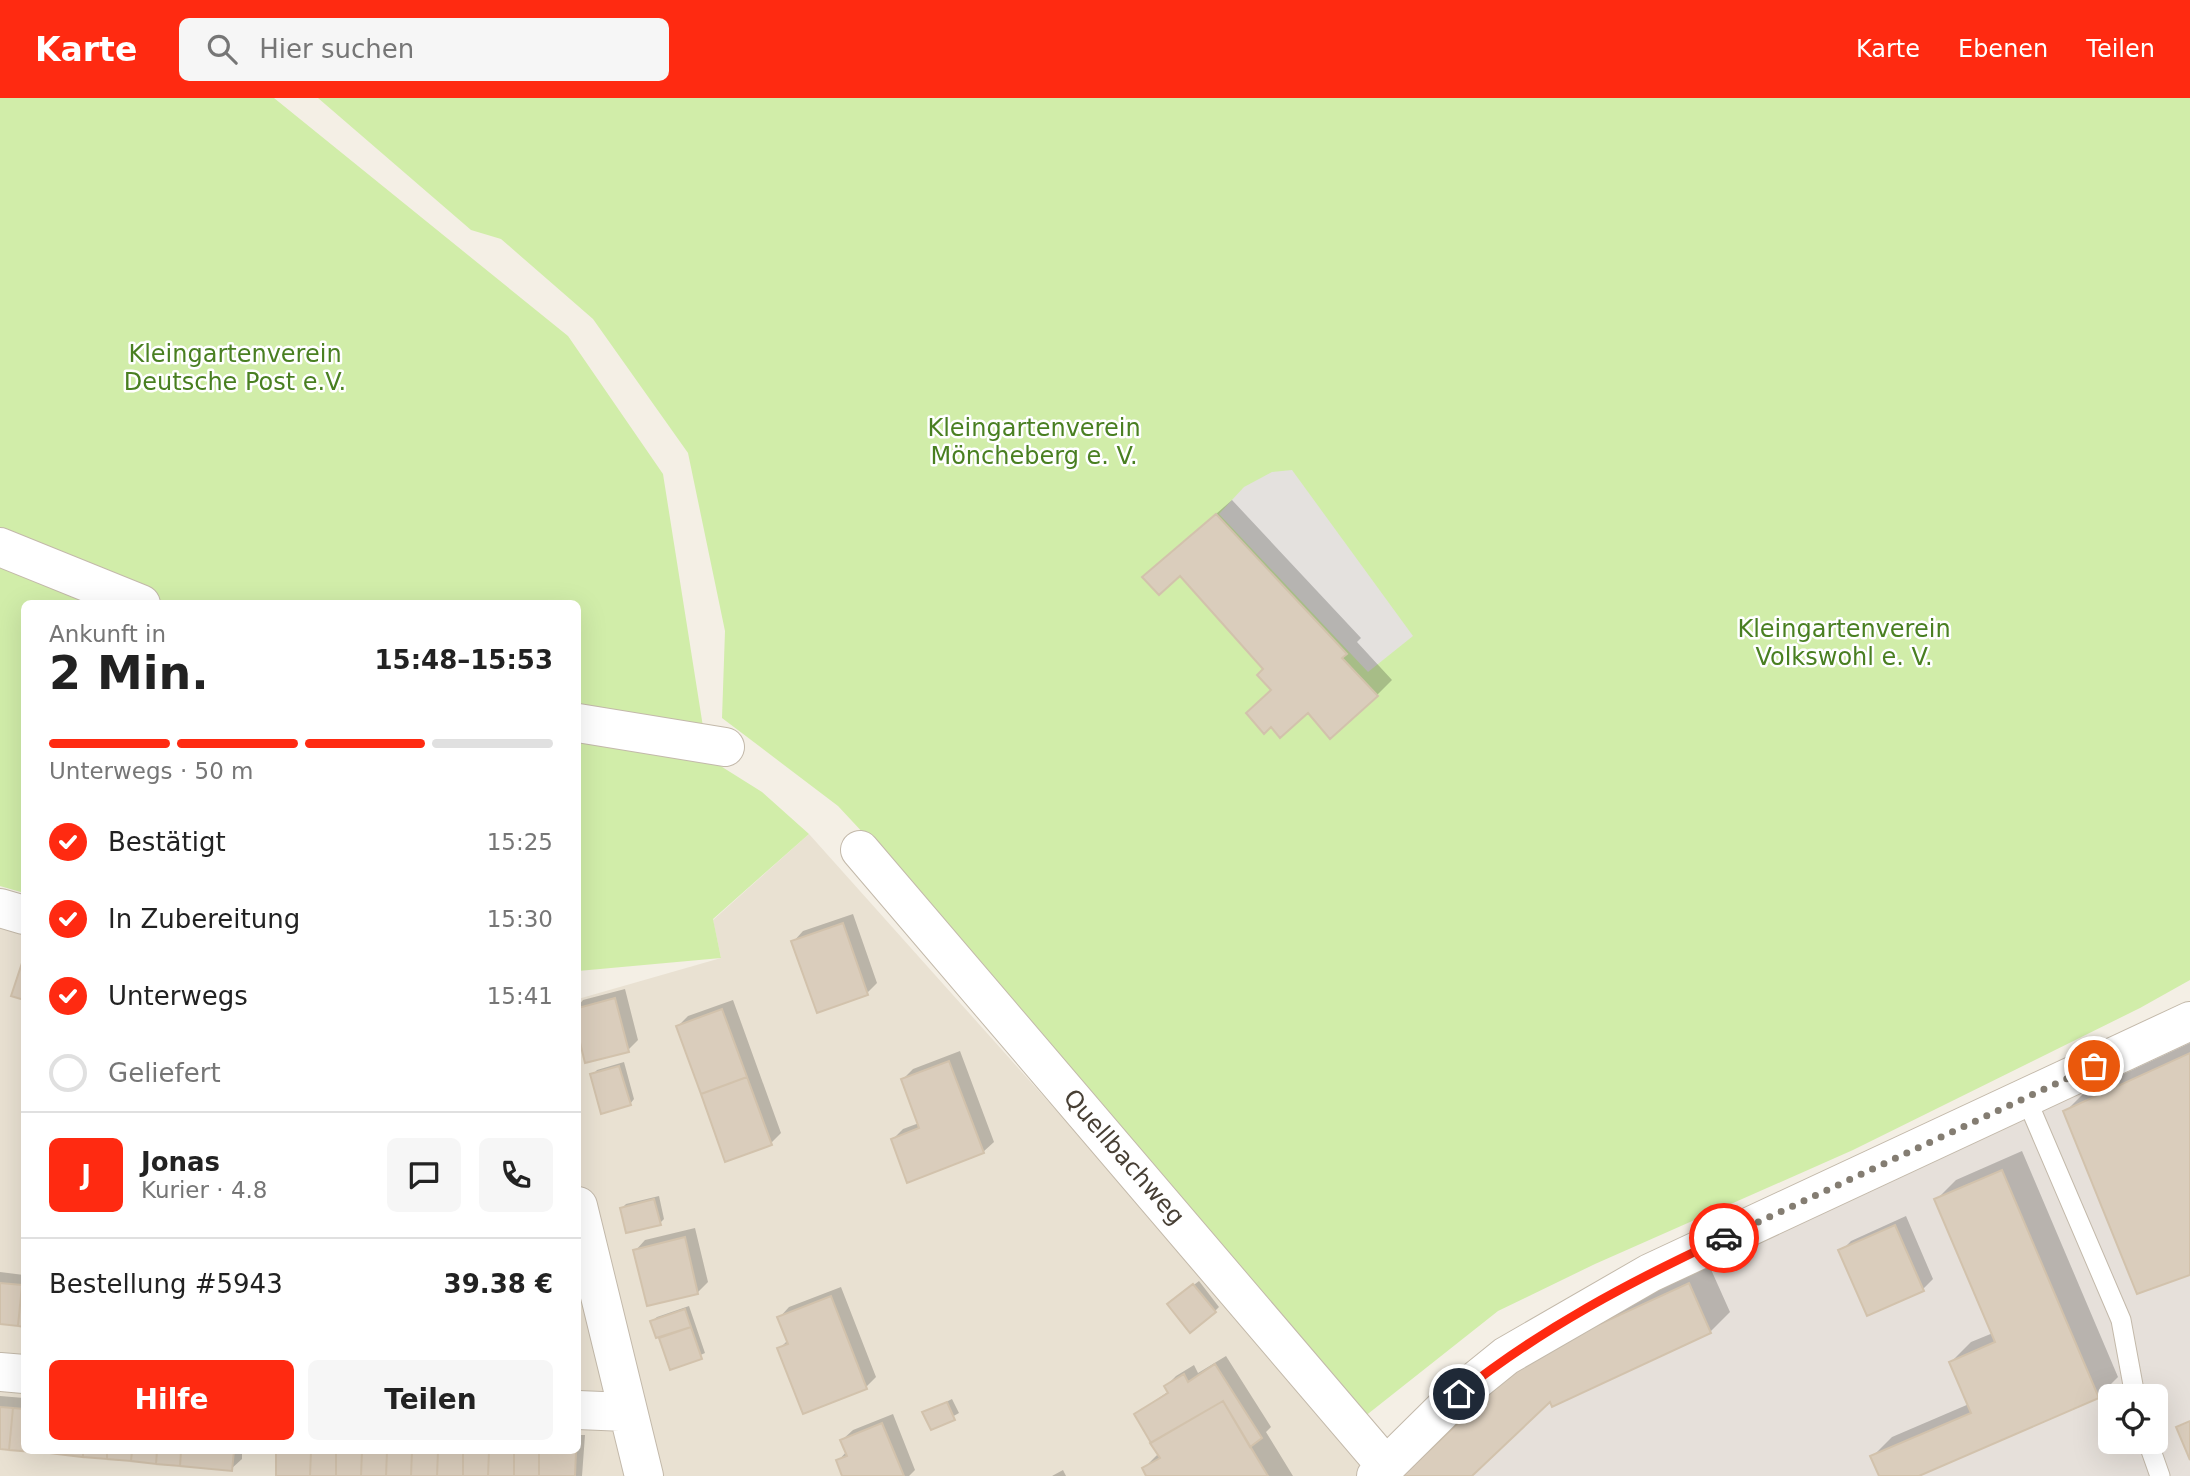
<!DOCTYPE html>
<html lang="de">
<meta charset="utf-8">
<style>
body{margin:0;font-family:"DejaVu Sans",sans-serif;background:#f6f6f6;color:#222;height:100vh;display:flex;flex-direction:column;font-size:26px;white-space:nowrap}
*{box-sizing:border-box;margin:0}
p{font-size:23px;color:#767676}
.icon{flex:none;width:38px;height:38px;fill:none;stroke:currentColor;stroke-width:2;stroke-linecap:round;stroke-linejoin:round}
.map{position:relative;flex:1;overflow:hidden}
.side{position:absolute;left:21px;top:502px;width:560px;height:854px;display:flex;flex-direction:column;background:#fff;border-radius:10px;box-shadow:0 7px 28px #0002}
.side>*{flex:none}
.fabs{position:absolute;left:2098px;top:1286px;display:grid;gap:14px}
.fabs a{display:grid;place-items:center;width:70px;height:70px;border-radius:10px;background:#fff;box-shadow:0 7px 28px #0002;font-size:35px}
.pin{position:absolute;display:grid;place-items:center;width:60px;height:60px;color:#fff;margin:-30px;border:4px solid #fff;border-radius:50%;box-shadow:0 2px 7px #0007}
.courier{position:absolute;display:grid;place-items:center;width:70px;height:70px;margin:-35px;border:5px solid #ff2a11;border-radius:50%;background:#fff;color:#222;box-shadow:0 2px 9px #0007}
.headline em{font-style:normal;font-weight:800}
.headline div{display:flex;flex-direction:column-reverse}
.headline{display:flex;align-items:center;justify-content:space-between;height:119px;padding:0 28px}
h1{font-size:46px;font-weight:800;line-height:52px}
.bar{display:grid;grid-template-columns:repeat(4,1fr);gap:10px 7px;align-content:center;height:84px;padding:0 28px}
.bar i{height:9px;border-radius:5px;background:#e0e0e0}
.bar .current{background:#ff2a11}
.bar p{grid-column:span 4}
.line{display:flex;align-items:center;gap:18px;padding:0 28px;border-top:2px solid #e0e0e0}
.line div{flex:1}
.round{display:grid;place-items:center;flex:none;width:74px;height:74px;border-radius:10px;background:#f6f6f6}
ol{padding:0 28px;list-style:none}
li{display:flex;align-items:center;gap:21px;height:77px}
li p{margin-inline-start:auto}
li .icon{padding:7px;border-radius:50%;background:#ff2a11;color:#fff;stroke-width:4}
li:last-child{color:#767676}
li i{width:38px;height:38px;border:4px solid #e0e0e0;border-radius:50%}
.cta{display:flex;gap:14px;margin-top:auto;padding:14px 28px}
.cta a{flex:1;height:80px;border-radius:10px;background:#ff2a11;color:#fff;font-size:28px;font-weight:800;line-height:80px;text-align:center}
.cta a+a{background:#f6f6f6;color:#222}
header{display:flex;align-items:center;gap:42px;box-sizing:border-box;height:98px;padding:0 35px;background:#ff2a11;color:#fff}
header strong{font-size:33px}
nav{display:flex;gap:38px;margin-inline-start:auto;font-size:24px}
.search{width:490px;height:63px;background:#f6f6f6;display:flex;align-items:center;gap:18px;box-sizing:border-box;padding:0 24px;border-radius:10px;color:#767676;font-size:26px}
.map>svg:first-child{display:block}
</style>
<header>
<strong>Karte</strong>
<div class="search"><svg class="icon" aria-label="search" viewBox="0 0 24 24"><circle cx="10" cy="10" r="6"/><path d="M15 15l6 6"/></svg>Hier suchen</div>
<nav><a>Karte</a><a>Ebenen</a><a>Teilen</a></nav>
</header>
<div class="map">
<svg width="2190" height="1378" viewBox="0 0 2190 1378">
<rect width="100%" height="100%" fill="#f4efe5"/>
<!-- residential -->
<path fill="#e9e1d2" d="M809 736 1383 1378H0V829L24 837V1353H578V901L721 860 713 822Z"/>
<!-- industrial -->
<path fill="#e6e0da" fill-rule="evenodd" d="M2190 935V1378H1393L1454 1318 1608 1213ZM2110 1298H2156V1344H2110Z"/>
<!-- green -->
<path fill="#d1eda9" d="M0 0H274L568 238 663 376 704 635 578 616V506H158L0 443Z
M318 0H2190V882L2140 910 1853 1052 1595 1166 1498 1213 1364 1319 880 753 838 708 722 620 725 533 688 355 593 221 501 141 471 132Z
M0 462 106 506H24V795L0 788Z
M578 637 703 657 762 694 809 736 713 821 721 860 578 873Z"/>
<!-- parking -->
<path fill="#e4e1de" d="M1292 372 1413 538 1368 574 1219 416 1244 389 1272 374Z"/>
<!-- shadow -->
<path fill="#0003" d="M1232 402 1361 540 1357 544 1392 582 1377 597 1308 613 1273 591 1265 571 1180 476 1144 479Z
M853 816 877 885 867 895 793 844 803 833Z
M625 891 638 942 628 952 586 963 578 929V908L583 902Z
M733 902 781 1035 771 1045 678 928 688 918Z
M2190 945V1175L2065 1014 2085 994Z
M960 953 994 1044 983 1054 893 1041 903 1031 919 1025 903 981 913 971Z
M624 964 634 1001 630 1006 592 977 597 972Z
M2022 1053 2118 1279 2098 1299 1915 1378H1881L1872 1359 1892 1339 1969 1306 1951 1264 1971 1244 1993 1235 1936 1102 1956 1082Z
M659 1098 664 1121 660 1125 622 1110 626 1106Z
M1906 1118 1933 1181 1923 1191 1841 1153 1851 1143Z
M695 1130 708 1184 697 1195 635 1153 645 1142Z
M1709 1167 1730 1214 1710 1234 1551 1301 1470 1378H1404L1550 1239Z
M0 1174 24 1177V1228L0 1225Z
M1199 1183 1219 1209 1215 1213 1174 1202Z
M841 1189 876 1279 866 1289 779 1251 788 1242 779 1220 789 1209Z
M689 1208 705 1255 671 1270 652 1223 657 1219Z
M1226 1258 1271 1329 1266 1334 1293 1378H1148L1144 1370 1159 1355 1136 1316 1169 1293 1166 1288 1176 1278 1194 1267 1198 1275Z
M0 1298 24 1300V1351L0 1349Z
M952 1301 959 1315 932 1330 924 1315Z
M893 1316 915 1372 909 1378H844L838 1363 847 1353 842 1342 853 1332Z
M578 1337H585L582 1378 278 1377V1353H578Z
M39 1353H242V1361L231 1371Z
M1063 1372 1066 1378H1052Z"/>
<!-- building -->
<path fill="#dacdbc" stroke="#d2c2ac" stroke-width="2" d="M1216 416 1347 556 1342 560 1378 598 1330 641 1308 615 1280 640 1271 629 1264 636 1246 615 1271 592 1257 577 1263 571 1180 478 1159 497 1142 479Z
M843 825 868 897 817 915 791 843Z
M22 865 24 866V902L11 898Z
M615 900 629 954 585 965 578 936V910Z
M722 911 747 979 701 996 676 928Z
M2190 955V1177L2137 1196 2063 1013Z
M949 963 984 1055 907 1085 891 1041 919 1030 901 981Z
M619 968 631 1007 601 1016 590 976Z
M747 979 772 1047 725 1064 701 996Z
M2002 1072 2099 1300 1919 1378H1879L1870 1358 1971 1315 1949 1264 1995 1244 1934 1101Z
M654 1101 661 1127 626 1135 620 1110Z
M1895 1127 1924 1193 1867 1218 1838 1152Z
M685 1139 698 1196 647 1208 633 1152Z
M0 1185 22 1187 18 1228 0 1226Z
M1689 1185 1711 1235 1552 1309 1550 1304 1472 1378H1402L1528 1259Z
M1193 1186 1216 1214 1190 1235 1167 1206Z
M22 1187H24V1229L18 1228Z
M831 1198 867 1291 803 1316 777 1250 788 1246 777 1219Z
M685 1211 691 1229 656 1240 650 1223Z
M691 1229 702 1261 670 1272 659 1240Z
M1215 1266 1262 1340 1250 1349 1223 1303 1151 1345 1134 1316 1168 1295 1164 1288 1184 1276 1188 1284Z
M1223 1303 1268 1378H1146L1142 1370 1160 1360 1150 1345Z
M947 1304 955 1322 931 1332 922 1314Z
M0 1309 13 1310 9 1352 0 1351Z
M13 1310 24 1311V1353L34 1354 9 1352Z
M2190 1323V1362L2176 1329Z
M882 1325 904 1378H842L836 1362 847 1358 840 1342Z
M34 1353H58V1356Z
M58 1353H83V1359L58 1356Z
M83 1353H107V1361L83 1359Z
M107 1353H132L131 1363 107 1361Z
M132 1353H157L156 1366 131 1363Z
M157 1353H181L180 1368 156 1366Z
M181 1353H234L232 1373 180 1368Z
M276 1353H311L310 1378H276Z
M311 1353H336V1378H310Z
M336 1353H362L361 1378H336Z
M362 1353H387L386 1378H361Z
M387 1353H412L411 1378H386Z
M412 1353H438L437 1378H411Z
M438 1353H463V1378H437Z
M463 1353H489L488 1378H463Z
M489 1353H514V1378H488Z
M514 1353H539V1378H514Z
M539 1353H576L575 1378H539Z"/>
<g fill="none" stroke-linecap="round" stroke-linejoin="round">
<!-- lane casing -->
<g stroke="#c3b9aa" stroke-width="21">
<path id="lane" d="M2026 1000 2121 1222 2135 1298
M2148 1344 2160 1378"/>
</g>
<!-- street casing -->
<g stroke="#c3b9aa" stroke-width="40">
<path id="street" d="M0 449 141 506
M578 625 725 649
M860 752 1386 1368
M0 810 24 817
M578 1108 644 1378
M0 1274 24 1276
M578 1312 626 1314
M1376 1378 1459 1296 1506 1258 1650 1175 2190 923"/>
</g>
<!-- lane -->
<use href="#lane" stroke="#fff" stroke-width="19"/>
<!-- street -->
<use href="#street" stroke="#fff" stroke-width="38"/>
</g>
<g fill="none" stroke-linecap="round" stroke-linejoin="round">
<!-- done -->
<path stroke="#847d72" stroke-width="7" stroke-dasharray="0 12.6" d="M1724 1140 2094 968"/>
<!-- route -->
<path stroke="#ff2a11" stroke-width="9" d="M1459 1296C1539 1232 1631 1183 1724 1140"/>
</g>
<g text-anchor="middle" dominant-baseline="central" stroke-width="5" stroke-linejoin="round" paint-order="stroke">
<!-- park labels -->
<g font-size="24" fill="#497f21" stroke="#fff">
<text x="235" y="256">Kleingartenverein<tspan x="235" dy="28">Deutsche Post e.V.</tspan></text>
<text x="1034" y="330">Kleingartenverein<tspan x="1034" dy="28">Möncheberg e. V.</tspan></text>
<text x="1844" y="531">Kleingartenverein<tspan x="1844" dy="28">Volkswohl e. V.</tspan></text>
</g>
<!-- street labels -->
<g font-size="24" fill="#473f34" stroke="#fff">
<text transform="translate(1124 1059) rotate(49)">Quellbachweg</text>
</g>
</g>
</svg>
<div class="fabs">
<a><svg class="icon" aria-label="locate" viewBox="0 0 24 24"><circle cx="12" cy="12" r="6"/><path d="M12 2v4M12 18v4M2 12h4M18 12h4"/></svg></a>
</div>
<div class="pin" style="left:2094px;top:968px;background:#ea580c"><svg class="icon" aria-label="bag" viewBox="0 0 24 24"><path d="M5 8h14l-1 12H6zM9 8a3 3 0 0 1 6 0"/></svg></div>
<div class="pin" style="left:1459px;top:1296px;background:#1f2937"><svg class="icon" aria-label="home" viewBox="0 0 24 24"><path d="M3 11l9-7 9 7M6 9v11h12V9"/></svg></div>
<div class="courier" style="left:1724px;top:1140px"><svg class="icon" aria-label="car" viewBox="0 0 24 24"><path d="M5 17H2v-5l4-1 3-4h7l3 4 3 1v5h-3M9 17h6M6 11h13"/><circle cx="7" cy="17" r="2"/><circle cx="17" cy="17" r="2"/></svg></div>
<section class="side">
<div class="headline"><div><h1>2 Min.</h1><p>Ankunft in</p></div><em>15:48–15:53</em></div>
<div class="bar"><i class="current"></i><i class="current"></i><i class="current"></i><i></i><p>Unterwegs · 50 m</p></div>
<ol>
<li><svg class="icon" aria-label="check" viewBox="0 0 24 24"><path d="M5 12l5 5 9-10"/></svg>Bestätigt<p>15:25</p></li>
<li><svg class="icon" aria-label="check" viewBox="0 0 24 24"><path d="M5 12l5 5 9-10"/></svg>In Zubereitung<p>15:30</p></li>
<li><svg class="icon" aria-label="check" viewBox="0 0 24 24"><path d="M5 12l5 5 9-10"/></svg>Unterwegs<p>15:41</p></li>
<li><i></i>Geliefert</li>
</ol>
<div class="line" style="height:126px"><b class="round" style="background:#ff2a11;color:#fff">J</b><div><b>Jonas</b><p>Kurier · 4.8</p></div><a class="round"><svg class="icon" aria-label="chat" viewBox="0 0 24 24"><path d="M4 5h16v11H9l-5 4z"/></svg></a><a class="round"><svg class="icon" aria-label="phone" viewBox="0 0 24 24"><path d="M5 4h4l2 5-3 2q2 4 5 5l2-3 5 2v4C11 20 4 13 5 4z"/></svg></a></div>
<div class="line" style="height:91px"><div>Bestellung #5943</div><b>39.38 €</b></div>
<div class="cta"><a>Hilfe</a><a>Teilen</a></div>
</section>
</div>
